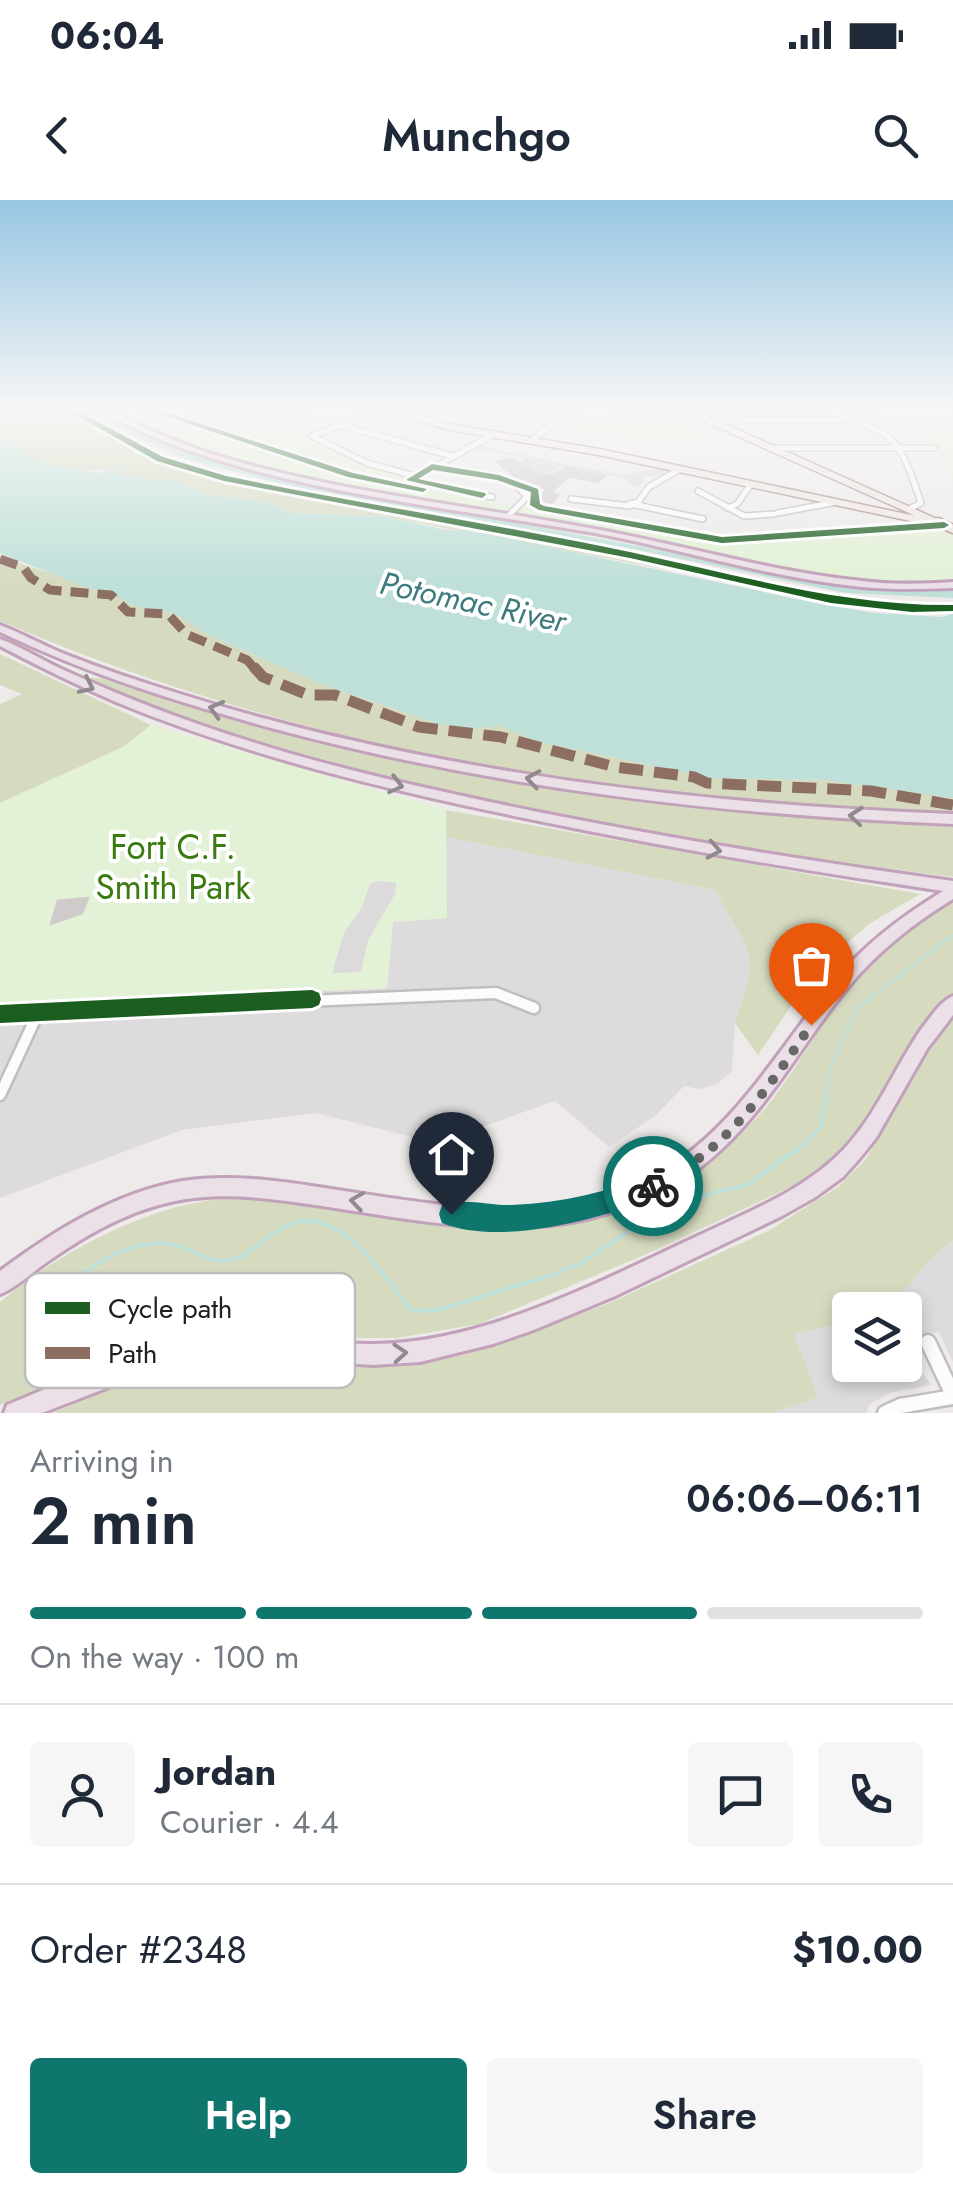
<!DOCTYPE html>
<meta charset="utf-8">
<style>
body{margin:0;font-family:Jost,sans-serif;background:#f6f6f7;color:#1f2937;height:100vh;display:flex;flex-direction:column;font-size:38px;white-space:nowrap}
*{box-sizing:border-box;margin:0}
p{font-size:32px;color:#747a83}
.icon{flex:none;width:55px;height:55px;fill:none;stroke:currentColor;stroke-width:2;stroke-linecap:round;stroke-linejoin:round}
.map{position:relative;height:1213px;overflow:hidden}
.details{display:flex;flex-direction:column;background:#fff;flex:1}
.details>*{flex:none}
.tools{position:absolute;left:832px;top:1092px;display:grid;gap:20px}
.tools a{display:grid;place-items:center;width:90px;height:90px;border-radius:10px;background:#fff;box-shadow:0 5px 15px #0003;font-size:50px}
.pin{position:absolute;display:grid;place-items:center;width:85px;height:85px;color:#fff;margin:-102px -42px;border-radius:50% 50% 50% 0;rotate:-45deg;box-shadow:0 0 10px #0007}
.pin .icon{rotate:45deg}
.courier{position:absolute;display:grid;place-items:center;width:100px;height:100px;margin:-50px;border:8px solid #0f766e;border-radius:50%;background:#fff;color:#222;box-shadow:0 2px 12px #0007}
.summary em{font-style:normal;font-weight:600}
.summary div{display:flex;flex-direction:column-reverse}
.summary{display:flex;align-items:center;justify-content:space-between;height:170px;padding:0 30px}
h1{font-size:65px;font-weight:600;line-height:75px}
.bar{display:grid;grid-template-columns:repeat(4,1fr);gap:15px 10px;align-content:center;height:120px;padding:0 30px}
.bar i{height:12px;border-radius:8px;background:#e0e1e3}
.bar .active{background:#0f766e}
.bar p{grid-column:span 4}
.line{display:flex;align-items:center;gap:25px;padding:0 30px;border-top:2px solid #e0e1e3}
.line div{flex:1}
.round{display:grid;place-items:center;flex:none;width:105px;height:105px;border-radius:10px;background:#f6f6f7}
.action{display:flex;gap:20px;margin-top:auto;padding:20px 30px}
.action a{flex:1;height:115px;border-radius:10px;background:#0f766e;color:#fff;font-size:40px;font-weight:600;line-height:115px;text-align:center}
.action a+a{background:#f6f6f7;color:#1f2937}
.status{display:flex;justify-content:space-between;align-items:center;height:70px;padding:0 50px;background:#fff;direction:ltr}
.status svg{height:28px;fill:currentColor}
header{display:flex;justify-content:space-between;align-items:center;height:130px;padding:0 30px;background:#fff;font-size:45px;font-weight:600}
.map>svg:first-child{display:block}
</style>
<div class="status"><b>06:04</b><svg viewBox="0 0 49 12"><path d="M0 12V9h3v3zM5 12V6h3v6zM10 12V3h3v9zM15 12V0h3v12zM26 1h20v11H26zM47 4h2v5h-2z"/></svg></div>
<header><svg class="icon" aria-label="back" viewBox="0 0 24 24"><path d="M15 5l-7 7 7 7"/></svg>Munchgo<svg class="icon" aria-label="search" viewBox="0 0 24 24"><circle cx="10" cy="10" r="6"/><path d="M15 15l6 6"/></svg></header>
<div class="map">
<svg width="953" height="1213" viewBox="0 0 953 1213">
<rect width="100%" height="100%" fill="#eeeaea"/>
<!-- residential -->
<path fill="#dddbdb" d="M446 637 715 690 750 748 753 775 735 823 732 871 717 884 699 889 684 886 655 916 609 947 555 901 436 943 316 913 182 930 0 998V806L387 788 393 722 447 718Z
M953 1040V1162L939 1132 910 1137 914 1160 931 1185 892 1192 870 1204 866 1213H772L817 1197 794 1134 850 1122V1165H905V1110L889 1109 930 1059Z"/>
<!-- forest -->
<path fill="#d6dbc0" d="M0 212H68L150 258 211 276 582 347 750 385 386 317 293 313 264 302 212 296 171 281 117 275 135 263C109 272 56 277 32 258 22 249 12 241 0 234Z
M0 357 112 393 132 405 176 414 207 434 316 482 436 523 471 529 500 526 536 541 710 578 824 580 948 597 953 598V614C628 606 299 549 0 421Z
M0 454 151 525 124 547 0 603V504L22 494 0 485Z
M86 478H101C171 499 241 525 312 542 521 593 738 615 953 627V677C707 648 458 603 221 530 175 516 130 495 86 478Z
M446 610 920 694 869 724 815 770 758 855 735 823C762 748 751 756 715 690L446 637Z
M953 700V794L911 844 853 939 816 972 793 986 654 1051 479 1124 397 1138H345L236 1130 193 1134 138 1149 0 1205V1102C56 1054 149 1004 224 999 288 995 356 1012 420 1020 485 1029 550 1036 614 1012 673 990 726 955 767 906 801 865 823 815 859 776 885 746 921 723 953 700Z
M953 817V1040L930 1059 889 1110H850V1122L794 1134 818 1197 772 1213H52L156 1170 199 1160 249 1156 408 1166 464 1155 607 1104 768 1031 838 987 865 960 940 833Z"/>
<!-- park -->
<path fill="#e3f1d7" d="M111 212H141L205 237 306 212H373L307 237 367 265 410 277 401 285 703 340 938 327 953 333V383C834 388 718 354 602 331 439 300 262 288 111 212Z
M585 212H611L632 223 683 212 711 225 694 229 709 238 683 240 677 246 554 229Z
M867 212H953V283C936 234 914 226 867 212Z
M151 525 446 610 447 718 393 722 387 788 0 806V603L123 547Z"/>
<!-- parking -->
<path fill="#dcdada" d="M480 246 622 275 661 268 669 271 663 276 642 277 646 281 639 286 628 285 629 281 618 277 561 266 549 274 539 275 522 264 523 257 477 249Z
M377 681 396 683 395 694 368 740 361 772 332 773 344 733 362 707 370 684Z"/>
<!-- water -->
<path fill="#bee0d8" d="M83 212H101L150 236 207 256 329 287 857 388 953 389V398L846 393 633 349 302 289 183 258Z
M0 234 37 261 63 268 98 273 137 262 116 275 171 281 212 296 264 302 293 313 386 317 446 330 472 331 816 403 874 413 943 417 953 413V598L824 580 710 578 536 541 500 526 471 529 436 523 316 482 207 434 176 414 131 405 112 393 88 388 0 353Z"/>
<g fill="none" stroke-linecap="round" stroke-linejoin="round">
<!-- stream-far1 -->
<path stroke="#bee0d8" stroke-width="2.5" d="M825 899 830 869 857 808 953 735"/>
<!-- stream -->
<path stroke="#bee0d8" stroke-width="4" d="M26 1184C28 1166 29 1148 36 1131 53 1087 115 1042 163 1043 184 1043 200 1060 221 1061 244 1061 257 1045 274 1033 332 990 383 1074 411 1111L438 1110 558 1073 581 1063 658 1012 686 1000 747 985 806 943 821 926 826 897"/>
</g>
<!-- building -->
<path fill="#cfcbcb" stroke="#d1cbcb" stroke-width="2.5" d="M513 258 539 276 553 275 566 267 604 276 598 282 569 276 551 292 558 295 553 302 541 303 538 300 547 288 526 285 497 262Z
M88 698 82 713 51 724 58 701Z"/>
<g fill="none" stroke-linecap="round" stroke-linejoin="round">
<!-- minor-far2 casing -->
<g stroke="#c0bebe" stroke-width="8">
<path id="minor-far2" d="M828 212C896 234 898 234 921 303L909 309
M710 221 842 220
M341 225 452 256
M492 235 410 281 492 297
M312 236 367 263 415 276
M312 236 376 212
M532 241 546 228 578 212
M771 248H934
M432 267C463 272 507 268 527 297L508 316
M698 291 744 316 774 314
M571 299 630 306
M638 302 649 287 680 269
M638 302 641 306 629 304Z
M641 306 703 319
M728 308 737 304 751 284
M778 313 836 302"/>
</g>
<!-- minor-far1 casing -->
<g stroke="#c0bebe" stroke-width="15">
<path id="minor-far1" d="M0 814 496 793 534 808
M0 895 38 813"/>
</g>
<!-- minor casing -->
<g stroke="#c0bebe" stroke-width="19">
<path id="minor" d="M928 1142 953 1195
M885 1213 900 1206 953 1197"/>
</g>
<!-- major-far1 casing -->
<g stroke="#a48c86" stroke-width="9">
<path id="major-far1" d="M401 212 449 227 599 252 930 322
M691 212 943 325"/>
</g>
<!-- major casing -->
<g stroke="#a48c86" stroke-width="11">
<path id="major" d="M938 322 953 329"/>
</g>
<!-- highway casing -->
<g stroke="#c2a1ba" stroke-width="6">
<path id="highway" d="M104 212H112C149 230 186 247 225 258 348 294 475 306 600 330 687 346 773 372 862 381 892 385 922 384 953 382V388C923 389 892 390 862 387 771 378 684 350 595 333 480 313 364 300 252 270 201 256 150 239 104 212Z
M0 425C21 433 41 444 62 453 100 468 138 481 177 493 429 572 690 604 953 614V624C722 615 495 588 271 528 178 502 87 474 0 432Z
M0 439C24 448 45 462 68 472 126 498 185 521 246 540 340 570 437 591 533 611 673 639 812 662 953 681V699C914 723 878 751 849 786 801 844 766 914 707 962 686 980 661 992 635 1003 537 1047 423 1021 322 1006 280 1000 237 993 194 998 141 1004 93 1030 50 1060 33 1071 18 1087 0 1094V1071C54 1031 114 993 182 981 227 974 273 980 318 987 418 1002 527 1025 626 988 726 951 772 854 838 777 867 742 904 715 943 691 808 671 673 649 539 621 396 592 252 558 116 502 77 485 38 466 0 446Z
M953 796V815L927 849 876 938 860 958 843 977 814 998 782 1016 613 1097 531 1131 493 1144 420 1162 373 1165 255 1157 203 1159 148 1172 42 1213H4L7 1205C71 1179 138 1145 207 1137 263 1132 318 1144 374 1144 440 1143 504 1122 564 1097 611 1078 656 1055 702 1034 752 1010 805 990 844 949 877 914 895 867 922 828 931 817 940 802 953 796Z"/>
</g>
<!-- minor-far2 -->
<use href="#minor-far2" stroke="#fcfcfc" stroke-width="5"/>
<!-- minor-far1 -->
<use href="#minor-far1" stroke="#fcfcfc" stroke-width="10"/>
<!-- minor -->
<use href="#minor" stroke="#fcfcfc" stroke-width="14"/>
<!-- major-far1 -->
<use href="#major-far1" stroke="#f1e7e7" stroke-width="6"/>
<!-- major -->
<use href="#major" stroke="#f1e7e7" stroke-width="8"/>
<!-- highway -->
<use href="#highway" fill="#ebe0e7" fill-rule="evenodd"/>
<!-- quiet-far1 -->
<path stroke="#8d6e63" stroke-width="9" stroke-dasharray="18 9" stroke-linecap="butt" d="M0 359 23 367 31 378 50 390 111 395 128 412 168 414 186 434 247 460 255 469"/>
<!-- quiet -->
<path stroke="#8d6e63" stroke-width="11" stroke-dasharray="24 11" stroke-linecap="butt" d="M253 466 263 477 308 495H335L419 527 501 537 615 567 694 577 707 583 871 591 953 605"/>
<!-- cycleway casing -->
<g stroke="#fff" stroke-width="6">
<path id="cycleway" d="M71 212H80L163 257 226 276C360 304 496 324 630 352 738 375 842 406 953 405V411L912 412 831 403 630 358 224 281 157 261Z
M153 212H164L353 273 427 289 423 292 348 277Z
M432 264 499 275 538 289 540 304 544 306 722 337 944 322 949 325 944 328 722 343 539 310 530 305 531 292 497 280 433 270 418 279 485 293 486 295 482 298 406 280Z
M312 790 319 793 321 799 319 805 312 808 0 823V805Z"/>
</g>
<!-- cycleway -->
<use href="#cycleway" fill="#1b5e20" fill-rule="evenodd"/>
</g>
<!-- one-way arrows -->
<defs><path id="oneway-chevron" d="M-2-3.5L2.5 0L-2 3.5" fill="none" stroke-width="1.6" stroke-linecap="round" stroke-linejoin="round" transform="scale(2.5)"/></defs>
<g stroke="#908a8d">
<use href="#oneway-chevron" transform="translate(87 486) rotate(25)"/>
<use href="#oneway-chevron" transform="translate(216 509) rotate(-164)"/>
<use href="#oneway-chevron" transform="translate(533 579) rotate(-171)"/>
<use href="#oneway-chevron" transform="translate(396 585) rotate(14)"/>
<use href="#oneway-chevron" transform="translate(856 616) rotate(-175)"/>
<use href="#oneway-chevron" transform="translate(714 650) rotate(10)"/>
<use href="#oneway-chevron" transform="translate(357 1001) rotate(-172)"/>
<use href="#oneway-chevron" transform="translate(400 1153) rotate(-4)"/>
</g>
<!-- sky -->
<linearGradient id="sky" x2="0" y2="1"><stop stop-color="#97c6e2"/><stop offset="0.55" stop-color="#f7f6f6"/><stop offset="1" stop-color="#f7f6f6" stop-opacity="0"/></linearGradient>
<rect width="953" height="382" fill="url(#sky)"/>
<!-- route -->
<path fill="#0f766e" d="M653 974 661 978 665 986 661 995C605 1018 501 1047 442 1023L439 1014 442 1005C463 997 491 1006 513 1005 563 1003 606 992 653 974Z"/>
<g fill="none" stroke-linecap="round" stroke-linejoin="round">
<!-- done -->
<path stroke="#686767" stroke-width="10" stroke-dasharray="0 18" d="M653 986C726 952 767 890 811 825"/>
</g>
<g text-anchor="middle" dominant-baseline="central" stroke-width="8" stroke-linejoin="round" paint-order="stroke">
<!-- far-water labels -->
<g font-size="32" font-style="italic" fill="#3d7b7e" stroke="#fff">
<text transform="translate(473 402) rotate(12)">Potomac River</text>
</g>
<!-- park labels -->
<g font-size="35" fill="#3a7c11" stroke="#fff">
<text x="173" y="647">Fort C.F.<tspan x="173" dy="40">Smith Park</tspan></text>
</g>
</g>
<!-- legend -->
<rect x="25" y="1073" width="330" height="115" rx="15" fill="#fff" stroke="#bcbcbc" stroke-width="2.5"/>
<rect x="45" y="1102" width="45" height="12" fill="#1b5e20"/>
<rect x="45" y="1147" width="45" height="12" fill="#8d6e63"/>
<g font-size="28" fill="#202020">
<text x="108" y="1118">Cycle path</text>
<text x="108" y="1163">Path</text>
</g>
</svg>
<div class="tools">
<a><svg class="icon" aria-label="layers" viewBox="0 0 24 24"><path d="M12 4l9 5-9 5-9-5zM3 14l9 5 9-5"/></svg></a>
</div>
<div class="pin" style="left:811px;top:825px;background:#ea580c"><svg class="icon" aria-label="bag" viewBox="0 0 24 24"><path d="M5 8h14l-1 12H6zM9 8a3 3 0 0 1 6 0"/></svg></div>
<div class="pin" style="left:451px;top:1014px;background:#1f2937"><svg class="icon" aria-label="home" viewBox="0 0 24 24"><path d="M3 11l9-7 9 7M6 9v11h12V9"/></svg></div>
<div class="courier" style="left:653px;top:986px"><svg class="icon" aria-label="bike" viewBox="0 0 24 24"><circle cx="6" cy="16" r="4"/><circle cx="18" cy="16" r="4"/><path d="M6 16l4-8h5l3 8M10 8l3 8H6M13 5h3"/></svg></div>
</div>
<section class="details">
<div class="summary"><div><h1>2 min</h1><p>Arriving in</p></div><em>06:06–06:11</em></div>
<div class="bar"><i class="active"></i><i class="active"></i><i class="active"></i><i></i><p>On the way · 100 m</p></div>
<div class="line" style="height:180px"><a class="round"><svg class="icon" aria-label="person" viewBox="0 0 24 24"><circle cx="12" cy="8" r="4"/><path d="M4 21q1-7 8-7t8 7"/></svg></a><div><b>Jordan</b><p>Courier · 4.4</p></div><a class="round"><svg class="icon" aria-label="chat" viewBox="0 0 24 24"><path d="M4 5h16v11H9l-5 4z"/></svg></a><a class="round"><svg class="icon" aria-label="phone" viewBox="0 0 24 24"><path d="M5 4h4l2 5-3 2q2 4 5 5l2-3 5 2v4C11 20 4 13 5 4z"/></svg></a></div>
<div class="line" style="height:130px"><div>Order #2348</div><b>$10.00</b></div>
<div class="action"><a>Help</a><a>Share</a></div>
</section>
